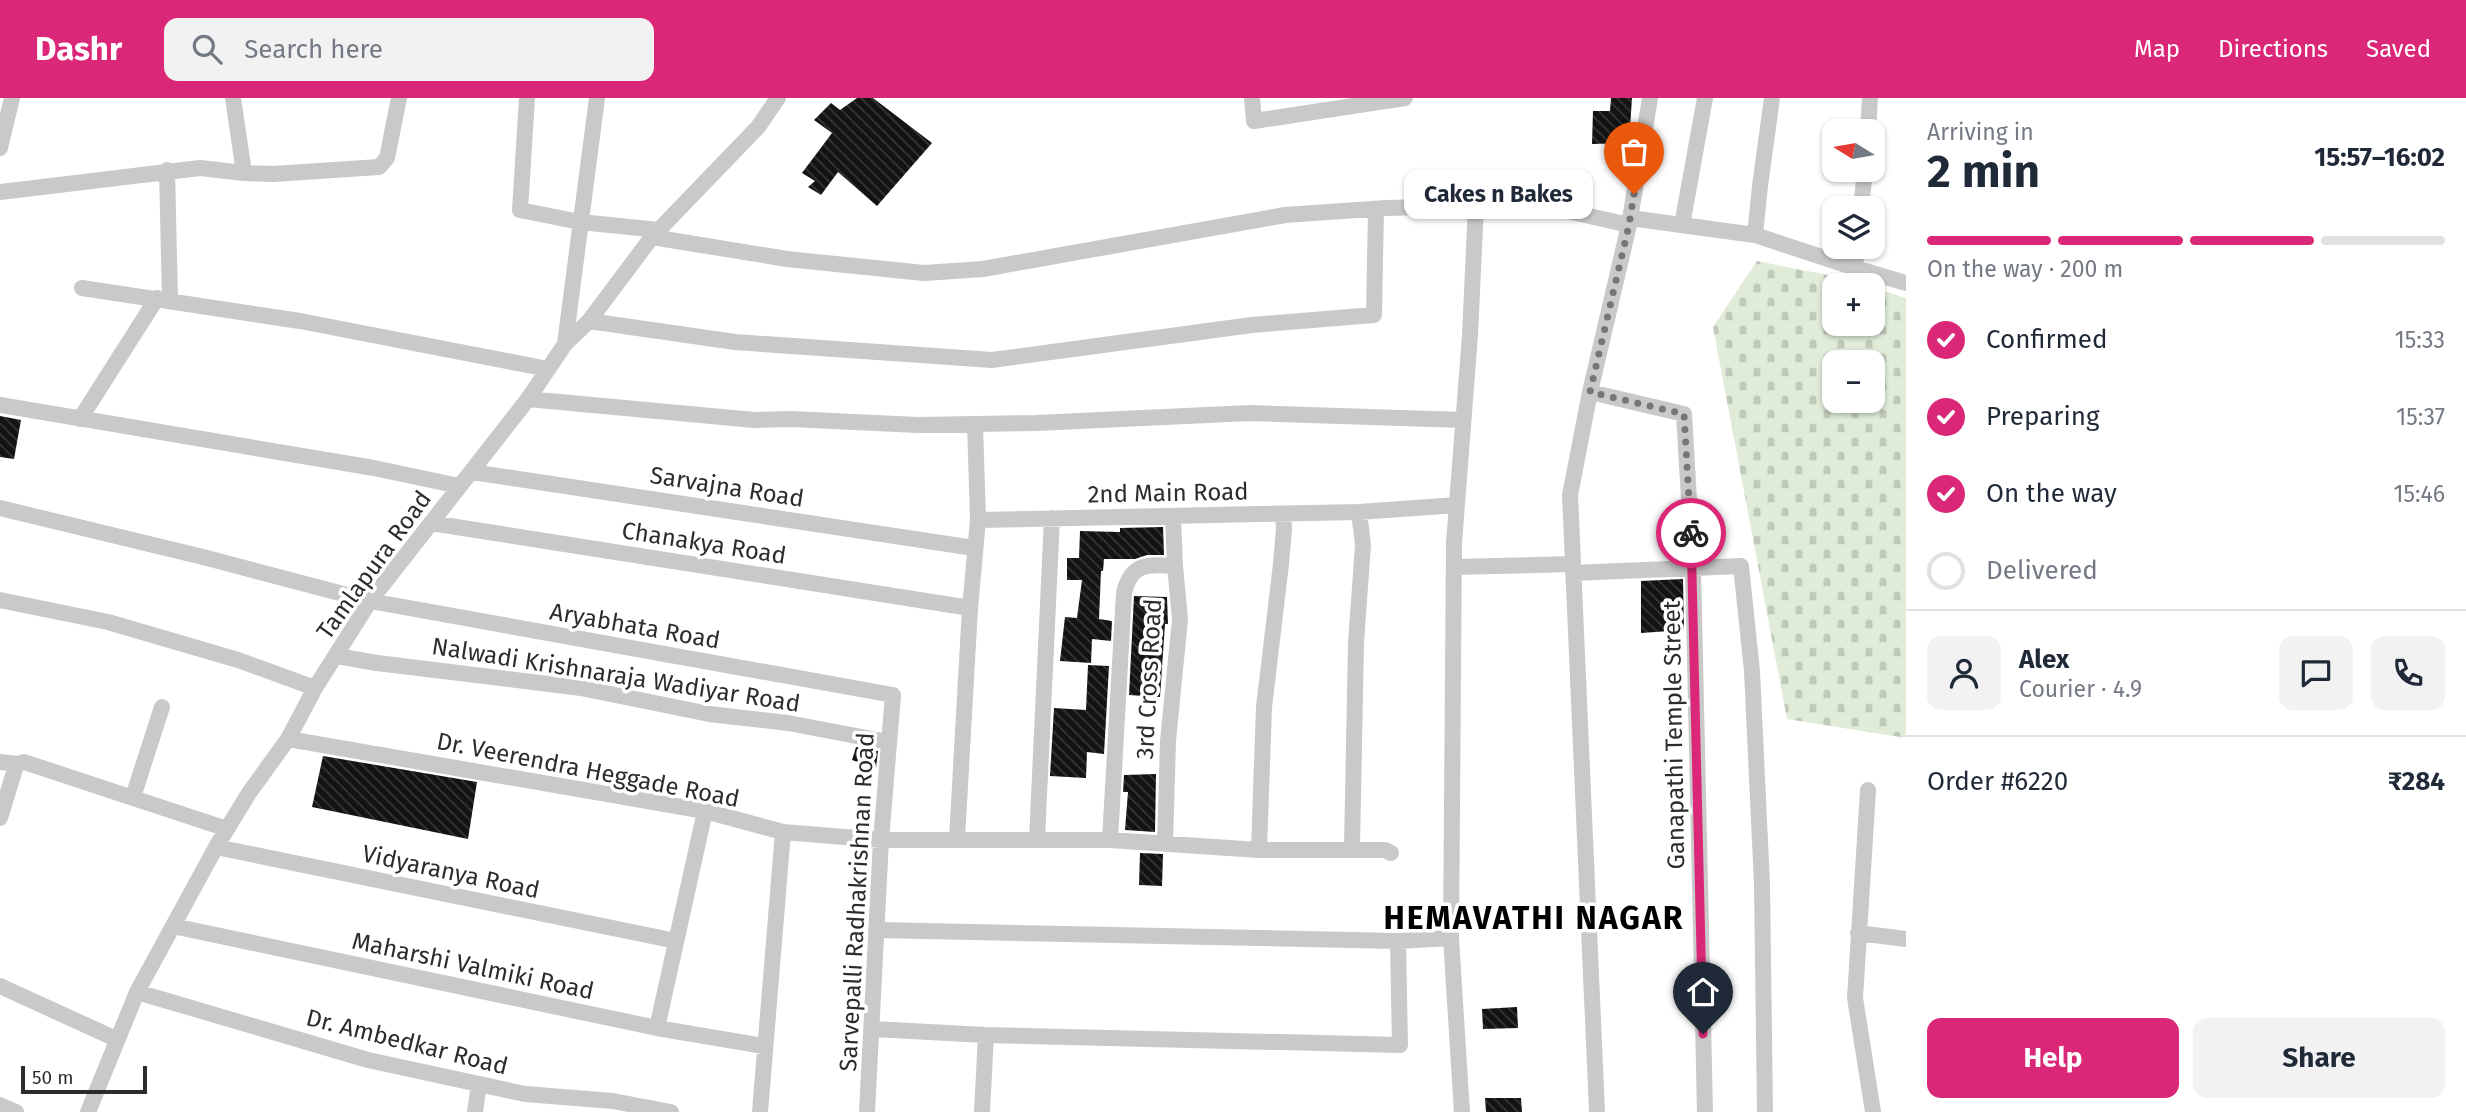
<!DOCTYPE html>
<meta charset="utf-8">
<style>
body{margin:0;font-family:"Fira Sans",sans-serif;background:#f2f2f3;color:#1f2937;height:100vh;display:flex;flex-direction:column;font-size:26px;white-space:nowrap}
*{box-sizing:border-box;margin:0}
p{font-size:23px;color:#747a83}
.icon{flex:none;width:38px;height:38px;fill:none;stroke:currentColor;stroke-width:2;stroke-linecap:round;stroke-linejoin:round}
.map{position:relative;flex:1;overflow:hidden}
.details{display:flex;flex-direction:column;background:#fff;width:560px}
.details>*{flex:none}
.needle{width:46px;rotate:281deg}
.fabs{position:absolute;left:1822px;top:21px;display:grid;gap:14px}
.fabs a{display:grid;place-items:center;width:63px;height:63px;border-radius:14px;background:#fff;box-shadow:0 2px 5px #0004;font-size:35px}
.scale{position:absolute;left:21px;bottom:18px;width:126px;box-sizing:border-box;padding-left:7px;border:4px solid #2c2c2c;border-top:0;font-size:19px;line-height:24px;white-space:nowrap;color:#2c2c2c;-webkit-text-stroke:5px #fff;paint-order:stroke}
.pin{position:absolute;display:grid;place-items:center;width:60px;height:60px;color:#fff;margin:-72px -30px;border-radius:50% 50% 50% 0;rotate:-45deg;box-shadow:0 0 7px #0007}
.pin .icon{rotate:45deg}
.courier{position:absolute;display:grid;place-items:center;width:70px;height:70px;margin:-35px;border:5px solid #db2777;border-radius:50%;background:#fff;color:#222;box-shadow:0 2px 9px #0007}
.bubble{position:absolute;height:49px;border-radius:14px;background:#fff;box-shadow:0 2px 5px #0004;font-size:23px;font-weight:700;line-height:49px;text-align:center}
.summary em{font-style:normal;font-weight:700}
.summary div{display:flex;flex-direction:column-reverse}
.summary{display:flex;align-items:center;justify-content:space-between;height:119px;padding:0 21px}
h1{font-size:46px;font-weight:700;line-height:52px}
.bar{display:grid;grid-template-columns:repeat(4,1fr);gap:10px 7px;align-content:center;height:84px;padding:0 21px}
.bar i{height:9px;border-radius:5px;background:#e0e1e3}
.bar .current{background:#db2777}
.bar p{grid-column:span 4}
.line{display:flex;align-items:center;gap:18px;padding:0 21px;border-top:2px solid #e0e1e3}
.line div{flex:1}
.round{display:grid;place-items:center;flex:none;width:74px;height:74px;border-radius:14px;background:#f2f2f3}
ol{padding:0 21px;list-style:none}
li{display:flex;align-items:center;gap:21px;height:77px}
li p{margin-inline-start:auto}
li .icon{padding:7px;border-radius:50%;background:#db2777;color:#fff;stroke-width:4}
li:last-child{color:#747a83}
li i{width:38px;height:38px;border:4px solid #e0e1e3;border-radius:50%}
.action{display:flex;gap:14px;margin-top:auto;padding:14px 21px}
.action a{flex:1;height:80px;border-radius:14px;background:#db2777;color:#fff;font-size:28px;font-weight:700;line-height:80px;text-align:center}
.action a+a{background:#f2f2f3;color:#1f2937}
header{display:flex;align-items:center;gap:42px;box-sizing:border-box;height:98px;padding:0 35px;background:#db2777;color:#fff}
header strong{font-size:33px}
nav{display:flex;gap:38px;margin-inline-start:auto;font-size:24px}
.search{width:490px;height:63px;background:#f2f2f3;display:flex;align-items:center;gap:18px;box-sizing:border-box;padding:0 24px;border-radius:14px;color:#747a83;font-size:26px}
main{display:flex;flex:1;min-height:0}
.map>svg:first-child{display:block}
</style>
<header>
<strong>Dashr</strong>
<div class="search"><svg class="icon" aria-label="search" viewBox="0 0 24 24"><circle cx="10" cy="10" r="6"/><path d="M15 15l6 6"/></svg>Search here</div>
<nav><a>Map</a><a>Directions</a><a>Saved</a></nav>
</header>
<main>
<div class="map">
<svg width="1906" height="1014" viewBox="0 0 1906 1014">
<defs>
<pattern id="cemetery-stones" width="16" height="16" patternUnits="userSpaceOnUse" patternTransform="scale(1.75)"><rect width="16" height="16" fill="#e0ebd8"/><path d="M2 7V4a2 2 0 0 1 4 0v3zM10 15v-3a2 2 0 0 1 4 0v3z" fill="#c0caba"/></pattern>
<pattern id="building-back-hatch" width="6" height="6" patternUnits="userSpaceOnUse" patternTransform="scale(1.75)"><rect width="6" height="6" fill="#131313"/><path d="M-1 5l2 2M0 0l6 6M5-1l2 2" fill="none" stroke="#363636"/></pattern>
</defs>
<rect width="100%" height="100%" fill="#fff"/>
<!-- cemetery -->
<path fill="url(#cemetery-stones)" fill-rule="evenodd" d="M1757 163 1838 179 1864 187H1834V226H1872L1873 190 1906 200V640L1787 621 1713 229ZM1834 264H1872V303H1834Z"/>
<!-- building -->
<path fill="url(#building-back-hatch)" d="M857 0H873L932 45 877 108 838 74 821 97 808 89 815 83 802 75 832 35 814 22 831 5 840 12Z
M1611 0H1632L1629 45 1592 46 1593 13H1610Z
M0 318 21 322 14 361 0 359Z
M1163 429 1164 457H1147L1135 461H1104L1103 473H1101L1099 521 1112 523 1111 543 1092 541 1091 565 1060 563 1065 519 1077 520 1082 482H1067V460H1079L1080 433 1120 434V430Z
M1683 481 1684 532 1641 535V483Z
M1134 498 1167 499 1168 526H1165L1160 599 1129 597Z
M1088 567 1109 568 1104 656 1087 654 1086 680 1050 678 1054 610 1086 612Z
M856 649 878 653 876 670 852 662Z
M323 658 477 684 468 741 312 709Z
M1156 676 1155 734 1125 732 1128 694H1123L1124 677Z
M1140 755 1163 756 1162 788 1139 787Z
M1517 909 1518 930 1483 931 1482 911Z
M1485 1000H1521L1522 1014H1486Z"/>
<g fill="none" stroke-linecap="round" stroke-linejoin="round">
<!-- minor -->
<path stroke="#c9c9c9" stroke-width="16" d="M233 0 244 75
M527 0 520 112 580 124 659 132
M1252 0 1254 23 1405 0
M1868 33 1870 0
M0 50 12 0
M167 72 170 202
M0 94 200 70 244 75 273 76 379 69 387 60 399 0
M1861 110 1865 72
M1630 120 1755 137 1760 88 1772 0
M1682 127 1705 0
M1755 137 1855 170
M652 139 787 161 924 175 983 171 1285 117 1386 110 1537 106 1629 127
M1857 149 1855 170 1906 185
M82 190 300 223 548 271
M589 223 735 244 992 262 1252 227 1374 217 1376 111
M565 246 597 0
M1590 294 1684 316 1693 470 1705 1014
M528 301 754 322 791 321 918 327 1036 325 1250 315 1463 322
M0 307 374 370 459 388
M80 321 157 200
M472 374 974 450
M0 410 203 459 370 503 893 597 881 742 867 1014
M978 422 1359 414 1457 407
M431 425 970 510
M1454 469 1573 466
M1573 475 1741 468 1752 573 1762 786 1765 1014
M0 502 108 524 238 562 315 590
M337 558 377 565 581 590 709 616 788 625 888 644
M288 641 705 713 783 734 881 742H1110L1259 752H1385L1391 755
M0 664 18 666
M1868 692 1855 900 1873 1014
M133 699 162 609
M0 720 15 671 18 666 24 664 227 731
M957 741 970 510 978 422 975 326
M1037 741 1052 420
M1110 742 1124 495C1131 465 1147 466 1175 468
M1165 746 1168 643 1180 521 1175 468 1173 418
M216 749 676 843
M1352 751 1356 545 1363 447 1359 414
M1259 752 1264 609 1281 466 1284 431 1283 416
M173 828 657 930 764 948
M877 832 1398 843 1451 840
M1858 835 1906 841
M0 888 116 941
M137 894 368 962 525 996 613 1003 671 1014
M657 930 705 713
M872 931 986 937 1400 947 1398 843
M0 1007 16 1014
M88 1014 137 894 216 749 249 695 288 641 315 590 370 503 528 301 565 246 589 223 652 139 758 29 778 0
M475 1014 479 986
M760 1014 783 734
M982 1014 986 937
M1462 1014 1451 840 1454 445 1470 237 1476 107
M1597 1014 1570 397 1590 294 1629 127 1650 0"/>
</g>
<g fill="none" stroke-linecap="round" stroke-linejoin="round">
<!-- done -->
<path stroke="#767676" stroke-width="7" stroke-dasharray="0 12.6" d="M1634 96 1629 127 1590 294 1684 316 1691 435"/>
<!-- route -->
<path stroke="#db2777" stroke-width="9" d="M1691 435 1703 936"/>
</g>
<g text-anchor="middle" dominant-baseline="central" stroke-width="7" stroke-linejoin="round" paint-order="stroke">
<!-- street labels -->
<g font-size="24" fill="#2c2c2c" stroke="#fff">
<text transform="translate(727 389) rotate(9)">Sarvajna Road</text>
<text transform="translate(1168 395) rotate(-1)">2nd Main Road</text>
<text transform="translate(704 445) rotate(9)">Chanakya Road</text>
<text transform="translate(374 467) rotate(-54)">Tamlapura Road</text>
<text transform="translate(635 528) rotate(10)">Aryabhata Road</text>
<text transform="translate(616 577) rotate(9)">Nalwadi Krishnaraja Wadiyar Road</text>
<text transform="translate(1149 581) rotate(-87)">3rd Cross Road</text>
<text transform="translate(1674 637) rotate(-91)">Ganapathi Temple Street</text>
<text transform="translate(588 672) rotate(11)">Dr. Veerendra Heggade Road</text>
<text transform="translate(451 774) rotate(12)">Vidyaranya Road</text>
<text transform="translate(857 804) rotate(-87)">Sarvepalli Radhakrishnan Road</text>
<text transform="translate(473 868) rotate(12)">Maharshi Valmiki Road</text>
<text transform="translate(407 944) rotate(14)">Dr. Ambedkar Road</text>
</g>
<!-- district labels -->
<g font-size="32" font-weight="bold" letter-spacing="2" fill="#000" stroke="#fff">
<text x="1534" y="820">HEMAVATHI NAGAR</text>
</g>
</g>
</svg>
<div class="fabs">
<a><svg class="needle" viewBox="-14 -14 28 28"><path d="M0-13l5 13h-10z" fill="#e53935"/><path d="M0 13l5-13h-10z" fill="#747a83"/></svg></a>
<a><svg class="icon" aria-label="layers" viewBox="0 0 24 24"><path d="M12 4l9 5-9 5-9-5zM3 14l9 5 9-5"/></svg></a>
<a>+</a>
<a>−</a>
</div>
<div class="scale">50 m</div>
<div class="pin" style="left:1634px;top:96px;background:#ea580c"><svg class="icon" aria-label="bag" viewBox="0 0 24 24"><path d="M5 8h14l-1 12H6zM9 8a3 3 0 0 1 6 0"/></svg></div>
<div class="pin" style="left:1703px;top:936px;background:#1f2937"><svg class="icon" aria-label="home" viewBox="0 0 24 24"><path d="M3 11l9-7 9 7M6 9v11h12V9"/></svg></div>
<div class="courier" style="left:1691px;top:435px"><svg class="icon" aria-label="bike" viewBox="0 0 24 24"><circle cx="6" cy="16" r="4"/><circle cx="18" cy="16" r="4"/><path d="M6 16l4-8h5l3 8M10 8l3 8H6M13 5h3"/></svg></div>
<div class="bubble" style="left:1404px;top:72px;width:189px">Cakes n Bakes</div>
</div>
<section class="details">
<div class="summary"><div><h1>2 min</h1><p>Arriving in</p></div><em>15:57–16:02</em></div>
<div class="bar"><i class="current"></i><i class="current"></i><i class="current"></i><i></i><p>On the way · 200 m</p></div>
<ol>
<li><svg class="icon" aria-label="check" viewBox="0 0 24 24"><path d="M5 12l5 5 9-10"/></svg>Confirmed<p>15:33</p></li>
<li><svg class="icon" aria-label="check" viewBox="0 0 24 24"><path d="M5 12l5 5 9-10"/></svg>Preparing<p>15:37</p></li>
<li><svg class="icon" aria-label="check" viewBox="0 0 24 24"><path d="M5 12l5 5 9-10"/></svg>On the way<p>15:46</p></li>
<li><i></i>Delivered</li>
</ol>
<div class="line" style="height:126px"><a class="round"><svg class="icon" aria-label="person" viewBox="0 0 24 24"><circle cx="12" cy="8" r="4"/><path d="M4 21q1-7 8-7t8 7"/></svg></a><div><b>Alex</b><p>Courier · 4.9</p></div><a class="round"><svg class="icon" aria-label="chat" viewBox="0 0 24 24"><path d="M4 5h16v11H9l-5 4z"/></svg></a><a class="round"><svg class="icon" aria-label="phone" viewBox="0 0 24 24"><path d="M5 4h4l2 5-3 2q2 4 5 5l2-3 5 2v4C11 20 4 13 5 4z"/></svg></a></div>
<div class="line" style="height:91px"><div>Order #6220</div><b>₹284</b></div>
<div class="action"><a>Help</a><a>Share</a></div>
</section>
</main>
